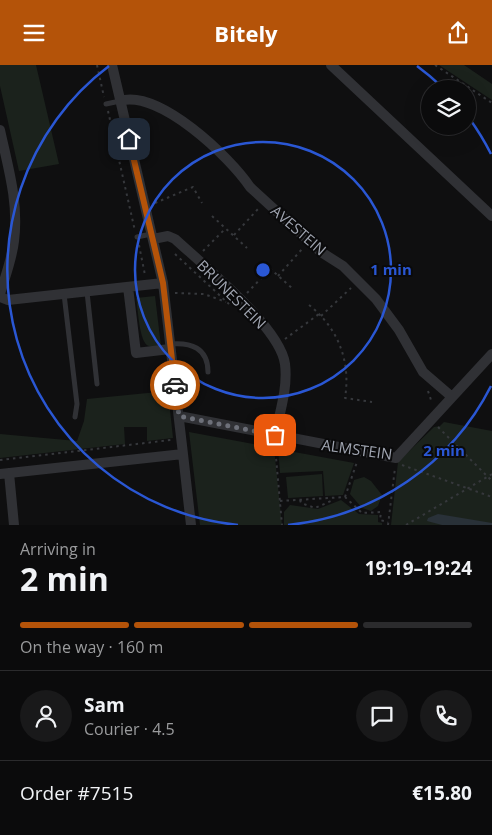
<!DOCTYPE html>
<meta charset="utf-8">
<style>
body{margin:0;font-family:"Open Sans",sans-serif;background:#19191a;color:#f1f3f6;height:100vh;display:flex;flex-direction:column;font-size:19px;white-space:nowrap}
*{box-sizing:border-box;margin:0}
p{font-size:16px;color:#9a9b9d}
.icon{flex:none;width:28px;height:28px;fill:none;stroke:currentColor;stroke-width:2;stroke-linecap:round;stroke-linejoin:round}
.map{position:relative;height:460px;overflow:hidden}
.panel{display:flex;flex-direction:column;background:#0b0b0c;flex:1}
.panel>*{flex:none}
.controls{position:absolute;left:421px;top:15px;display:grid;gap:10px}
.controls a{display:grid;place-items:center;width:55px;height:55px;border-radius:50%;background:#0b0b0c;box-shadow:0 5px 20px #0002,0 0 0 1px #2b2b2d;font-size:25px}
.pin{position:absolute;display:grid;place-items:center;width:42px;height:42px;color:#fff;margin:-21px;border-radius:10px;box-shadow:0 2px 8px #0006}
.courier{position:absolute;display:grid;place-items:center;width:50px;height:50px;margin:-25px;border:4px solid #b45309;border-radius:50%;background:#fff;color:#222;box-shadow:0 1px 6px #0007}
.summary em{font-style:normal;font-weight:700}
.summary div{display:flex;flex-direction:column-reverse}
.summary{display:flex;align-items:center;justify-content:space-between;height:85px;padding:0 20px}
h1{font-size:32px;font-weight:700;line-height:38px}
.bar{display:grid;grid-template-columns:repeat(4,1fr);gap:8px 5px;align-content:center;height:60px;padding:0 20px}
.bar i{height:6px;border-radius:4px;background:#2b2b2d}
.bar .current{background:#b45309}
.bar p{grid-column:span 4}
.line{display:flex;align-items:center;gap:12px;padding:0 20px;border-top:1px solid #2b2b2d}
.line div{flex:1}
.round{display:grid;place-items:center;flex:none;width:52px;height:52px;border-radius:26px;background:#19191a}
header{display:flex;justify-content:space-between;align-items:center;height:65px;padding:0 20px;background:#b45309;color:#fff;font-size:22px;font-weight:700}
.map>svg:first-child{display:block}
</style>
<header><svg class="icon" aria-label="menu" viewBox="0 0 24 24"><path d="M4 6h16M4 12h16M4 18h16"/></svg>Bitely<svg class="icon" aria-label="share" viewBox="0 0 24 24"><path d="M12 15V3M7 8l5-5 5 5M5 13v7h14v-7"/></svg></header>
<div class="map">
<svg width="492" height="460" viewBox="0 0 492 460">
<rect width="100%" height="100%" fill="#0f0f10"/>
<!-- green -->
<path fill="#1b221c" d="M0 0H36L59 99 19 106 0 21Z
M439 0H464L492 19V35Z
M155 231 161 281C158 281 152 282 149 281 139 279 138 242 136 233Z
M168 326 173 373 147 376V362H124L125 379 0 393V369L77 376 84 356 87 334Z
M444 357 492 366V460H391L398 397 434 362 440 361Z
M189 367 274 383 282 460H200Z
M278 384 354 398 343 430 325 431 323 406 280 408Z
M322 409 323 431 288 433 286 412Z
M364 412 371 416 382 430 378 441 371 446 362 443 350 429 354 415Z
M341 435 359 449 378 450V457L382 458V460H284V447L290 440 318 444Z"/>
<!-- water -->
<path fill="#293138" d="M438 449 492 458V460H442L427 456 428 453Z"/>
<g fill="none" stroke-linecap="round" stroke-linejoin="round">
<!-- path -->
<path stroke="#36383c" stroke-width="2" stroke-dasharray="2.5 4" stroke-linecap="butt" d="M97 0 104 32
M435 0 492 38
M108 46 135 166
M155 138 193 122 202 138
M212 151 247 183
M234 170 258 144
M139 180 145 210
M203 186 226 163
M175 189 229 239
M265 199 293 224
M278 211 303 183
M175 228 204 229 226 237
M247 228 270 204
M309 240C338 263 351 296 345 333L372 337
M321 251 351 223
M285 274 319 249
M428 326 432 338
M438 362 492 416
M275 381 282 460
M0 395 171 375
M402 400 492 432
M345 432 357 397
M300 435 301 438 315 443 331 436 333 433
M280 436 345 432 362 448 381 447 380 455 388 457
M388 460 395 403
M406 460 492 409"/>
<!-- lane -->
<path stroke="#303135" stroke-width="5" d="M106 39 120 36
M137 172 151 169
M87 227 97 319
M64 229 77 339 75 352
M170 279C191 277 208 283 208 307"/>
<!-- street -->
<path stroke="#303135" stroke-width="10" d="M112 0 163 218 183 389
M331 0 492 151
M120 36C159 24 230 92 250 122L321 187 343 201 376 234 399 265 423 307 452 332
M0 65C8 102 19 138 14 176 12 194 5 212 0 229
M153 174 168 171 175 174C203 200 280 262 285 299 288 322 280 347 275 370
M128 222 136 288 170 284
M0 232 8 235 163 218
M179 351 396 393 492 289
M9 408 14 460
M0 409 183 389 191 460"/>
</g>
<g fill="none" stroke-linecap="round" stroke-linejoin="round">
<!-- done -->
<path stroke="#6d7079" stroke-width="5" stroke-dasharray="0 9" d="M175 320 179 351 275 370"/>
<!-- route -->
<path stroke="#b45309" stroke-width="6" d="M129 74 163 218 175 320"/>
</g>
<!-- distance rings -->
<g fill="none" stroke="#2a57d4" stroke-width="2.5">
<circle cx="263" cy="205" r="128"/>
<path d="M491 321A256 256 0 0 1 288 460M238 460A256 256 0 0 1 109 1M417 1A256 256 0 0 1 442 22M469 53A256 256 0 0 1 491 89"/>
</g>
<g text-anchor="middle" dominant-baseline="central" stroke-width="4" stroke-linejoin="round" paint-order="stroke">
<!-- street labels -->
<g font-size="15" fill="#a0a5b1" stroke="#0a0a0b">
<text transform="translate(299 165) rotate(41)">AVESTEIN</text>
<text transform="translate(232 229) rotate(45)">BRUNESTEIN</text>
<text transform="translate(357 384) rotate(8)">ALMSTEIN</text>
</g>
</g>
<circle cx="263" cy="205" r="8" fill="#2a57d4" stroke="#0a0a0b" stroke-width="2.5"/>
<g font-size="15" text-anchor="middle" font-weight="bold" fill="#2a57d4" stroke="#0a0a0b" stroke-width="4" stroke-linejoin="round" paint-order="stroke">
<text x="391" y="210">1 min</text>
<text x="444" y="391">2 min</text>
</g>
</svg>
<div class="controls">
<a><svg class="icon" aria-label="layers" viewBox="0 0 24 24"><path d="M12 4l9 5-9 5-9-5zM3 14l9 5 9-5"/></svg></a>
</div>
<div class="pin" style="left:275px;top:370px;background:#ea580c"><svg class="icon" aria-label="bag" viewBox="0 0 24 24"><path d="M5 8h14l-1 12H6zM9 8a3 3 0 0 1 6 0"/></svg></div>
<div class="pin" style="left:129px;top:74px;background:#1f2937"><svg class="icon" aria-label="home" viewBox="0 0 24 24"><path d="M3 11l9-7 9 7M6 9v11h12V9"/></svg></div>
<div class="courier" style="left:175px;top:320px"><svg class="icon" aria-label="car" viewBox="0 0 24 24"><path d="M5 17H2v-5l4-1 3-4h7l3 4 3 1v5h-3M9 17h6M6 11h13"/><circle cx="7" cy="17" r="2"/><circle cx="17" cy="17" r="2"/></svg></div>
</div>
<section class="panel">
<div class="summary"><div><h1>2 min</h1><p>Arriving in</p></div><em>19:19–19:24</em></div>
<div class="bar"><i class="current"></i><i class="current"></i><i class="current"></i><i></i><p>On the way · 160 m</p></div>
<div class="line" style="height:90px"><a class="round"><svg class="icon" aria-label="person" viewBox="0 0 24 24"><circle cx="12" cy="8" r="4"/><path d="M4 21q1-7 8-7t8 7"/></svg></a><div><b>Sam</b><p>Courier · 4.5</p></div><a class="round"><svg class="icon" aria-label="chat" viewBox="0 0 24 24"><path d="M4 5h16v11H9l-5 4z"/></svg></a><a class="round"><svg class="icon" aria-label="phone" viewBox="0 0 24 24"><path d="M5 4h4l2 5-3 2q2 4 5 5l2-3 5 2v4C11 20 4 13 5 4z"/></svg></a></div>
<div class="line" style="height:65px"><div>Order #7515</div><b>€15.80</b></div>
</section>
